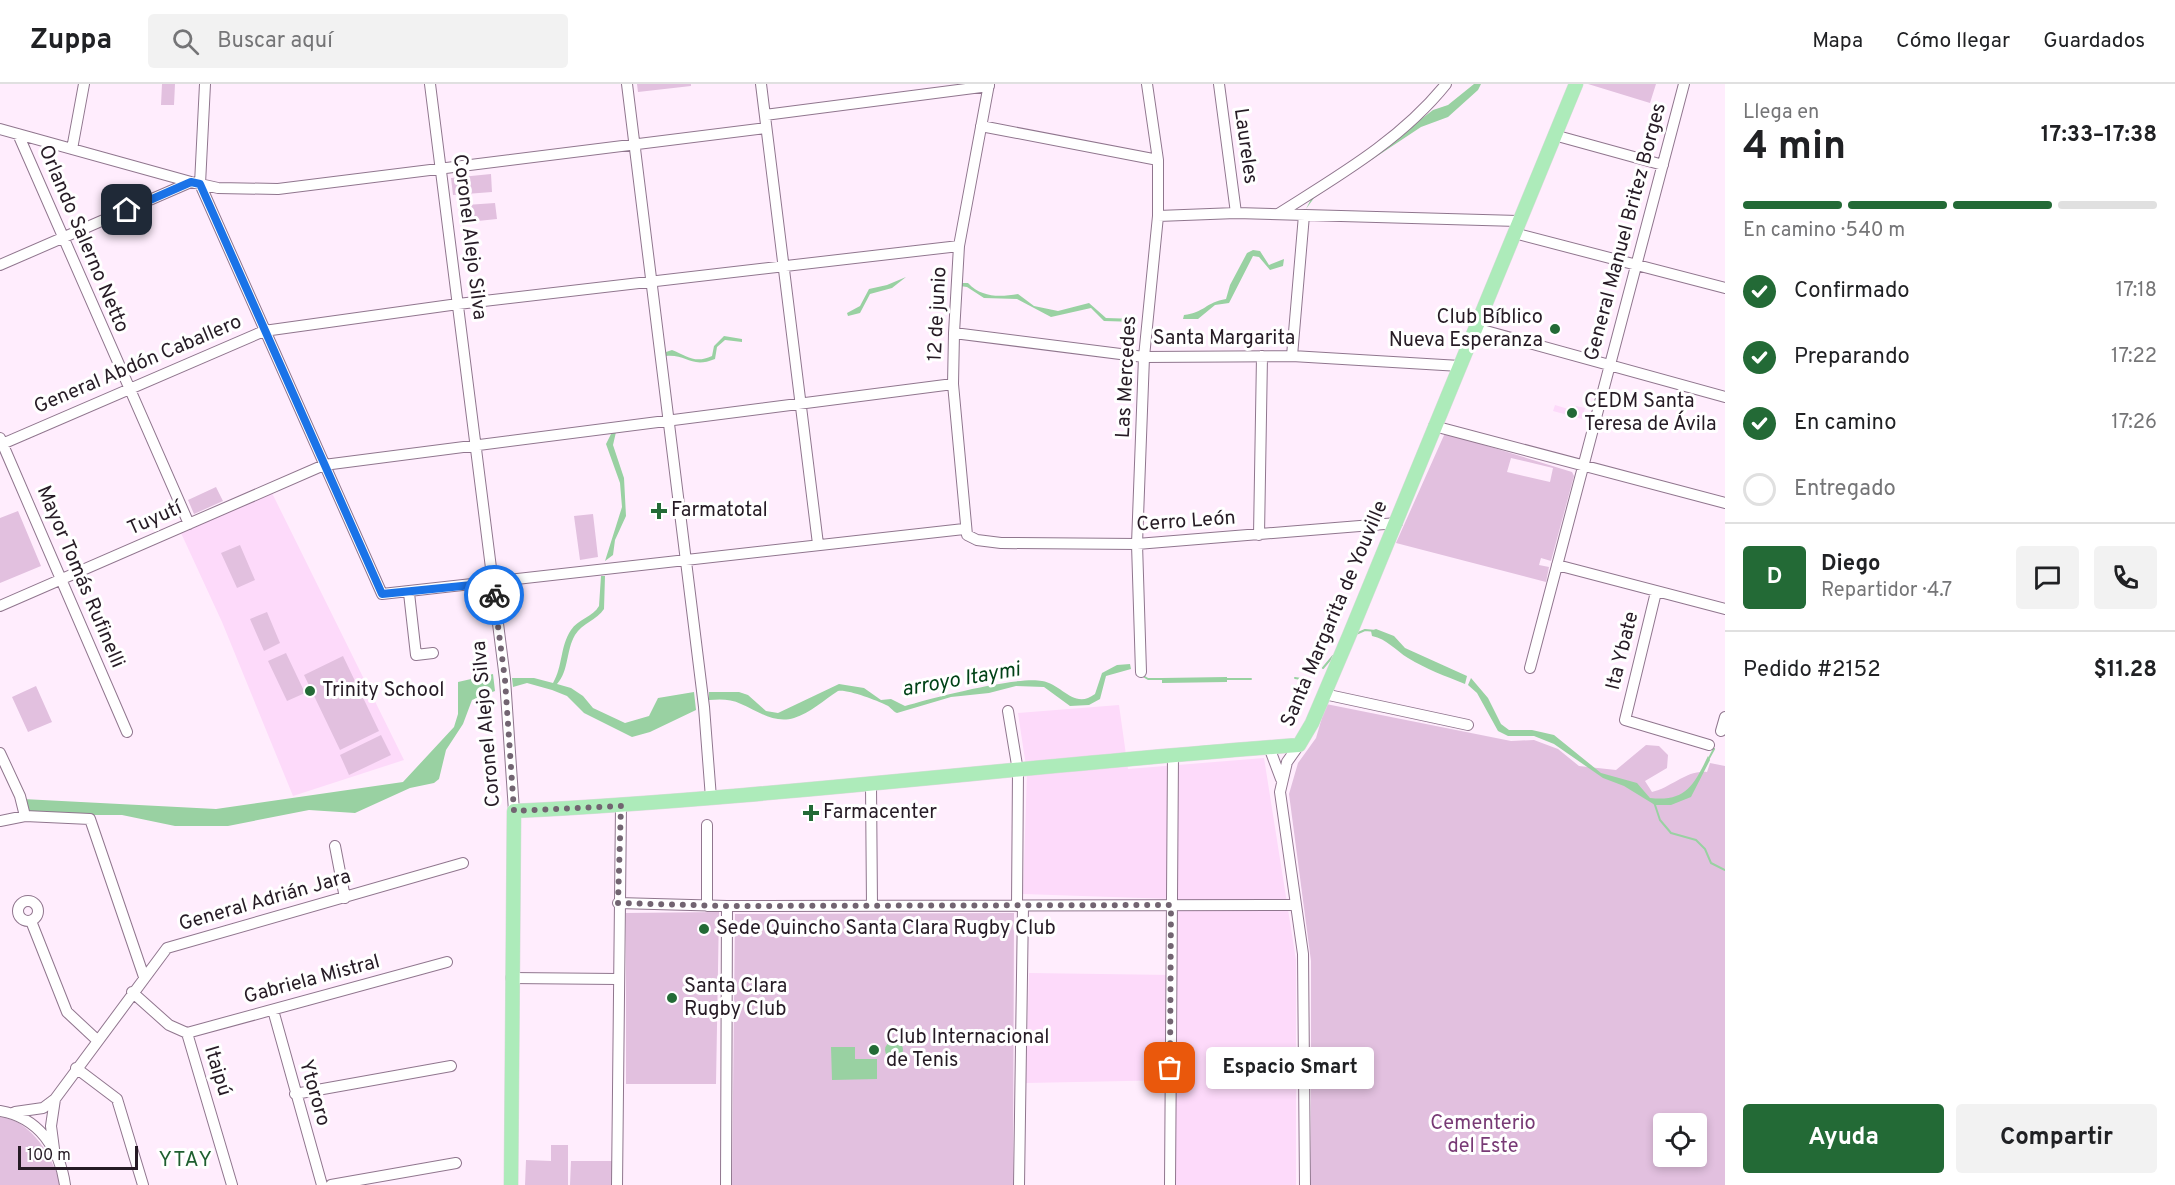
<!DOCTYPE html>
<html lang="es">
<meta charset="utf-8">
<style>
body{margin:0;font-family:Overpass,sans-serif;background:#f2f2f2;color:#202124;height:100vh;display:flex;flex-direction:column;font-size:22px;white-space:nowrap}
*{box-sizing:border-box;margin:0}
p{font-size:20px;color:#757577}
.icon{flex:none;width:33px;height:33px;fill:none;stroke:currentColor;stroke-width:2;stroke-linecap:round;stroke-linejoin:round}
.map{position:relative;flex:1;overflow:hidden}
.side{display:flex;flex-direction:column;background:#fff;width:450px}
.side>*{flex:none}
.buttons{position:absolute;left:1653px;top:1029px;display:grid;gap:12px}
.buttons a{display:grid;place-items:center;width:54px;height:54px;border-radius:6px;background:#fff;box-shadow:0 3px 9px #0003;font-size:30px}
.scale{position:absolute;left:18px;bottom:15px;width:120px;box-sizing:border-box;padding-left:6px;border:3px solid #261b25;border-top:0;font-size:16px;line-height:21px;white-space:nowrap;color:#261b25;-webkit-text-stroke:4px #fff;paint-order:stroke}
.pin{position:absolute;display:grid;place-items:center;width:51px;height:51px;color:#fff;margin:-26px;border-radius:12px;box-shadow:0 3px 9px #0006}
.courier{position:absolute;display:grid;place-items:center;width:60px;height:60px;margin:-30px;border:4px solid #1a73e8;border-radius:50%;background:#fff;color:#222;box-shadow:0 2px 8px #0007}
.bubble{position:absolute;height:42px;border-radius:6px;background:#fff;box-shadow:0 3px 9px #0003;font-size:20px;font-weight:700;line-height:42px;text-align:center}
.head em{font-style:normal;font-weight:700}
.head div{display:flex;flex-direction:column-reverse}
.head{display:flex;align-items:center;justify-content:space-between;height:102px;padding:0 18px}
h1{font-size:39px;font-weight:700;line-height:45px}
.bar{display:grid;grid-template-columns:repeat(4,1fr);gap:9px 6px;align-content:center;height:72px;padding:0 18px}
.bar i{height:8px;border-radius:4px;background:#e0e0e0}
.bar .on{background:#236a36}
.bar p{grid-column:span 4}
.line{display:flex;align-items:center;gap:15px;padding:0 18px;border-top:2px solid #e0e0e0}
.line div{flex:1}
.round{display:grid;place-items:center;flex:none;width:63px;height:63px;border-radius:6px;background:#f2f2f2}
ol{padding:0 18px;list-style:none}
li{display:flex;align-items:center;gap:18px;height:66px}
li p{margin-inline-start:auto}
li .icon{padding:6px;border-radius:50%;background:#236a36;color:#fff;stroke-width:4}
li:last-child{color:#757577}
li i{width:33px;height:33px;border:3px solid #e0e0e0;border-radius:50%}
.cta{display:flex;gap:12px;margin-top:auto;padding:12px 18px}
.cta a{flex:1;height:69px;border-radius:6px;background:#236a36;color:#fff;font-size:24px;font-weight:700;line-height:69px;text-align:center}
.cta a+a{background:#f2f2f2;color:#202124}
header{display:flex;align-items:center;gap:36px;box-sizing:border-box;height:84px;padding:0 30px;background:#fff;border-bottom:2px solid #e0e0e0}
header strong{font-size:28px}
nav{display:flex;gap:33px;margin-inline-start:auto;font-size:21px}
.search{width:420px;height:54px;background:#f2f2f2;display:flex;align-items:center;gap:15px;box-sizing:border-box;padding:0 21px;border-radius:6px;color:#757577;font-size:22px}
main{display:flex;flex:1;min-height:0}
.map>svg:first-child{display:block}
</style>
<header>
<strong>Zuppa</strong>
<div class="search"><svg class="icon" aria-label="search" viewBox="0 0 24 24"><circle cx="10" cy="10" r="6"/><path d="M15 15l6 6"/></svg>Buscar aquí</div>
<nav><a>Mapa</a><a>Cómo llegar</a><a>Guardados</a></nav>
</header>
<main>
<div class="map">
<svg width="1725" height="1101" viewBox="0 0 1725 1101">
<rect width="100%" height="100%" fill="#ffedfd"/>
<!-- built -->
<path fill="#fddafa" d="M1555 321 1575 327 1576 322 1585 324 1584 328 1587 329 1586 336 1553 327Z
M272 409 404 676 293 712 222 538 181 449Z
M1119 621 1128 685 1264 674 1296 876V1101H1176V996L1026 999 1029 889 1173 891 1172 815 1023 810 1027 689 1018 629Z"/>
<!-- green -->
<path fill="#e2c0df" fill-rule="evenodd" d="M162 0H175L174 21H161Z
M637 0H691V2L638 8Z
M1588 0H1656L1650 19Z
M491 90 492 108 453 111 451 94Z
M495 119 497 135 468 138 466 121Z
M1445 349 1572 388 1574 392 1551 477 1541 474 1539 481 1549 483 1546 498 1396 459ZM1511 374 1553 384 1550 398 1507 388Z
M216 403 223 417 194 430 188 416Z
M18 427 41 482 0 499V434Z
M593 430 598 473 580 476 574 432Z
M240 461 255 496 237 504 221 469Z
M267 528 280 559 264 567 250 535Z
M286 569 305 609 287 617 268 577Z
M343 572 379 647 340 666 304 591Z
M36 602 52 638 28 648 12 613Z
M1326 620 1511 657 1534 656 1558 665 1579 682 1616 686 1646 661 1659 662 1668 671 1667 684 1645 697 1652 708C1671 704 1686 686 1707 688L1710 679 1725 682V1101H1311V877L1289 710 1298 679 1316 654ZM1664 1040H1696V1072H1664Z
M381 651 391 671 349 691 340 671Z
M719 828 716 1000H626V829Z
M1014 829 1013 1101H732L735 830Z
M0 1033C32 1036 53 1074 61 1101H0Z
M551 1061H568V1101H525L526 1076 551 1077Z
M571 1077H613V1101H570Z"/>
<!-- water -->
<path fill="#99d1a2" d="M1474 0H1481L1478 6 1448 33 1421 43 1314 114 1306 125 1312 113 1369 75 1433 26 1448 21Z
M1253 166 1260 167 1269 181 1284 175 1283 182 1270 186 1259 173 1253 172 1229 219 1215 221 1198 235H1183L1184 231C1204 229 1206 218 1226 215L1230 201 1247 169Z
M906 193 892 204 870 210 860 229 848 232 847 229 860 222 869 205 887 201Z
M960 199H968C982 214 1000 213 1018 210L1034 222 1058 227 1089 219 1106 234 1138 235V238L1104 237 1091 224 1051 233 1017 215 984 214 967 203 960 202Z
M724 252 742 255V258L725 256 717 263 715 275C691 285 687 270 666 272V268L672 266C687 272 695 280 712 272L714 262Z
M612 348H616L613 361 624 394 626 432 615 456 613 471 605 477 622 423 620 399 606 360Z
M601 492H605L604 525C597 536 582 539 575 551 566 566 569 587 557 600L571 604 583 612 593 624 625 639 649 632 658 614 694 608 696 626 650 648 632 653 584 629 567 612 552 606 527 599 513 603 512 594H534L553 599C563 582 560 562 571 546 578 535 593 533 599 522Z
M1376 545 1394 552 1405 564 1467 592 1465 600C1445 592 1426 585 1408 574 1395 566 1387 555 1372 552L1371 547Z
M1130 580 1131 585 1106 592 1100 615 1089 621 1070 622 1044 603 1016 602 989 609 951 613 897 629C892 627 891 623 886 621 876 616 847 605 838 607 824 616 810 629 794 634 774 640 758 627 741 620 731 615 721 615 709 616V608H739L748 611 766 627 778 629 839 600 864 604 881 616 891 615 905 622C932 614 1016 592 1042 597 1062 600 1074 626 1095 610L1102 589 1117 581Z
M493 590 495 607 472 616 463 640 446 666 439 695 434 699 410 704 355 729 309 726 228 742H175L122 731H72L26 727 23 715 216 725 403 698 454 643 458 630V598Z
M1227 593V598L1162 599V594Z
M1471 594 1488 614 1501 640 1509 646H1532L1554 651 1601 689 1637 699 1650 714C1686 718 1694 701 1708 672L1710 676 1691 713 1671 721H1655L1624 702 1603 694 1554 660 1534 652H1508L1498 647 1477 609 1468 601Z
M885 966a9 9 0 1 1 18 0a9 9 0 1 1-18 0Z
M831 963H855V975H877V995L832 996Z"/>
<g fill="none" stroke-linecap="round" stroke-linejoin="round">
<!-- stream -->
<path stroke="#99d1a2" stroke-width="2" d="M1356 550 1365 546 1376 547
M1323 584 1333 572
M1143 592 1148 595H1164
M1295 594 1307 596
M1226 595H1251
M1708 676 1714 665
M1654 718 1660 736 1671 749 1696 756 1705 765 1711 779 1725 786"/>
<!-- minor casing -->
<g stroke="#90768e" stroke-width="12">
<path id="minor" d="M205 0 200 100 382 510 964 445
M430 0 505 595 514 727
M627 0 704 623 711 714
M761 0 818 460
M989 0 959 162 954 249 953 300 967 451 977 456 1001 459 1137 460 1397 439
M1219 0 1236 129
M765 31 989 2
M981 42 1158 76
M0 45 191 98 218 104 278 105 766 44
M18 50 189 440
M1554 51 1663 81
M72 65 84 0
M1278 130C1338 92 1401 56 1446 0
M1158 132 1236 129 1518 137
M1514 149 1725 204
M0 181 191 98
M1475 244 1725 313
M954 249 1144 273 1292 272 1460 282
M1292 272 1304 131
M1434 342 1725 419
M0 354 127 648
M0 361 264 247 458 220 959 162
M1259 451 1262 272
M1557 481 1725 525
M1656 508 1625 636 1709 661
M409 509 416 571 433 569
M0 522 324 381 953 300
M1530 584 1684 0
M1141 588 1137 460 1144 273 1158 132V76L1147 0
M1324 610 1468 641
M1008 627 1018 687 1017 822
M1721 647 1725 633
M1299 661 1287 678 1280 708 1303 870 1305 1101
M1269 663 1281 695
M0 669 20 712 25 732
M871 701 872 822
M0 737 25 732 90 735 144 893
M707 741V822
M335 762 345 814
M18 827a10 10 0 1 1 20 0a10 10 0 1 1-20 0Z
M618 819 727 822 1296 821
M31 837 67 928 97 956
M511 894 617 895
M132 908 169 941 187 949 232 1101
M273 926 322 1101
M187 949 447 878
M76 984 117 1015 143 1101
M295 1010 451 982
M0 1027C38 1033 60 1065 65 1101
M15 1028 43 1024 55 1015
M54 1065 51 1042 55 1015 167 864 463 779
M331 1101 456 1079
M617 1101 621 722
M726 1101 727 822
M1019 1101 1023 822
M1170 1101 1173 670"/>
</g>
<!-- major casing -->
<g stroke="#dcdbdc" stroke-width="15">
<path id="major" d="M511 1101 514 727C776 714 1037 680 1299 661L1312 639 1349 552 1576 0"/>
</g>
<!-- minor -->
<use href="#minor" stroke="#fff" stroke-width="10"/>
<!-- major -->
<use href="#major" stroke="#adebba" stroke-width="14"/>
</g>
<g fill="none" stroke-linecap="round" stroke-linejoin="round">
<!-- done -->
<path stroke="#726471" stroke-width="6" stroke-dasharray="0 10.8" d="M494 511 505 596 514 727 621 722 618 819 727 822 1171 821 1170 984"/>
<!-- route -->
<path stroke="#1a73e8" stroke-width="8" d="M127 126 191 98 200 100 382 510 492 499 494 511"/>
</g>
<!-- markers -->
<g fill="#236a36" stroke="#fff" stroke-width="2">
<circle cx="1555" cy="245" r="6"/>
<circle cx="1572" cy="329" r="6"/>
<path d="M656 418h6v6h6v6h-6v6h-6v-6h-6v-6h6z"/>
<circle cx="310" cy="607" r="6"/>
<path d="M808 720h6v6h6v6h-6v6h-6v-6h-6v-6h6z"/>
<circle cx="704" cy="845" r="6"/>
<circle cx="672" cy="914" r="6"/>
<circle cx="874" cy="966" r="6"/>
</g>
<g text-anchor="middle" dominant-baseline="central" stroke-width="6" stroke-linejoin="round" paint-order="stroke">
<!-- street labels -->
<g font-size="20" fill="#261b25" stroke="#fff">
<text transform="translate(1245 62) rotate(82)">Laureles</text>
<text transform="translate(1626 148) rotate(-75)">General Manuel Britez Borges</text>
<text transform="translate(469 153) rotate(83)">Coronel Alejo Silva</text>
<text transform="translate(83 155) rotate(67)">Orlando Salerno Netto</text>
<text transform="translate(938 230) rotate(-87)">12 de junio</text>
<text x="1224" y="255">Santa Margarita</text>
<text transform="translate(138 281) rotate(-23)">General Abdón Caballero</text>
<text transform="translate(1127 293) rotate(-87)">Las Mercedes</text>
<text transform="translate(155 435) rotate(-24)">Tuyutí</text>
<text transform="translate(1186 438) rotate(-4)">Cerro León</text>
<text transform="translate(80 493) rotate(67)">Mayor Tomás Rufinelli</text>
<text transform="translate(1335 530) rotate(-67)">Santa Margarita de Youville</text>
<text transform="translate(1623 567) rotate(-76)">Ita Ybate</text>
<text transform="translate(487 640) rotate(-95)">Coronel Alejo Silva</text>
<text transform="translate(265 817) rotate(-16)">General Adrián Jara</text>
<text transform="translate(312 896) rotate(-15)">Gabriela Mistral</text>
<text transform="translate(217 987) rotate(73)">Itaipú</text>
<text transform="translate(314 1009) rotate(74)">Ytororo</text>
</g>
<!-- poi labels -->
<g font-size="20" fill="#261b25" stroke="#fff" text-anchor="start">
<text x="1543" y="234" text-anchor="end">Club Bíblico<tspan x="1543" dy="23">Nueva Esperanza</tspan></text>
<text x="1584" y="318">CEDM Santa<tspan x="1584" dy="23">Teresa de Ávila</tspan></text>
<text x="671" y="427">Farmatotal</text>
<text x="322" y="607">Trinity School</text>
<text x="823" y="729">Farmacenter</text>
<text x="716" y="845">Sede Quincho Santa Clara Rugby Club</text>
<text x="684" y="903">Santa Clara<tspan x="684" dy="23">Rugby Club</tspan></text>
<text x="886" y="954">Club Internacional<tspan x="886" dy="23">de Tenis</tspan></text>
</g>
<!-- park labels -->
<g font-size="20" fill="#783a75" stroke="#fff">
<text x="1483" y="1040">Cementerio<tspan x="1483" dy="23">del Este</tspan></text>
</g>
<!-- water labels -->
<g font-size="21" font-style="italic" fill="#004217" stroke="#fff">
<text transform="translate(961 596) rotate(-10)">arroyo Itaymi</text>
</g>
<!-- neighbourhood labels -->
<g font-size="21" letter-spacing="1.5" fill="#1f5f30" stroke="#fff">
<text x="186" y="1076">YTAY</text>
</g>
</g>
</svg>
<div class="buttons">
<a><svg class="icon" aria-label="locate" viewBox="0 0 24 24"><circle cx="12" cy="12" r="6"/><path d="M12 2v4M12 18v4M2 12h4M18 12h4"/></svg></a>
</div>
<div class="scale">100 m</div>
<div class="pin" style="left:1170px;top:984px;background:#ea580c"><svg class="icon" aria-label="bag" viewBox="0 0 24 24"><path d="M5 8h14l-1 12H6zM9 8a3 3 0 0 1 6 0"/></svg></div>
<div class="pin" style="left:127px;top:126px;background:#1f2937"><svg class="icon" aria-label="home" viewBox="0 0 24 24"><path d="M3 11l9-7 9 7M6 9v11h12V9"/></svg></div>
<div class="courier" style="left:494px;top:511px"><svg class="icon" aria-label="bike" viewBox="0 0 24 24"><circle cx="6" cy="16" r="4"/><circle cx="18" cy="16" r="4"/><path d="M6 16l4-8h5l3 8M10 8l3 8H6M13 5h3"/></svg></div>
<div class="bubble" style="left:1206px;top:963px;width:168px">Espacio Smart</div>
</div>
<section class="side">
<div class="head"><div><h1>4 min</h1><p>Llega en</p></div><em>17:33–17:38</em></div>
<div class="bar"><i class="on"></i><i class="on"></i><i class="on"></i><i></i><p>En camino · 540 m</p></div>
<ol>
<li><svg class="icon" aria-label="check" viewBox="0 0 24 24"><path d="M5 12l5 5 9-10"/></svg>Confirmado<p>17:18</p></li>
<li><svg class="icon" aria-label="check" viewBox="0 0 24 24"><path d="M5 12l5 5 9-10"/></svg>Preparando<p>17:22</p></li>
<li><svg class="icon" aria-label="check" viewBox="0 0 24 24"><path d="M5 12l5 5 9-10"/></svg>En camino<p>17:26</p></li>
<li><i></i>Entregado</li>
</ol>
<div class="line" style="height:108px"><b class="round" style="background:#236a36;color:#fff">D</b><div><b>Diego</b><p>Repartidor · 4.7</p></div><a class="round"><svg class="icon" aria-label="chat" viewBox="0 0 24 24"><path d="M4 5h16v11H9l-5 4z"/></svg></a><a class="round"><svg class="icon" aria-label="phone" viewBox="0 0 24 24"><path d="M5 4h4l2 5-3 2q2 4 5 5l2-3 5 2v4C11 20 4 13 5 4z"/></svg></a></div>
<div class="line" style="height:78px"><div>Pedido #2152</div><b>$11.28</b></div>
<div class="cta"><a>Ayuda</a><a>Compartir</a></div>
</section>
</main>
